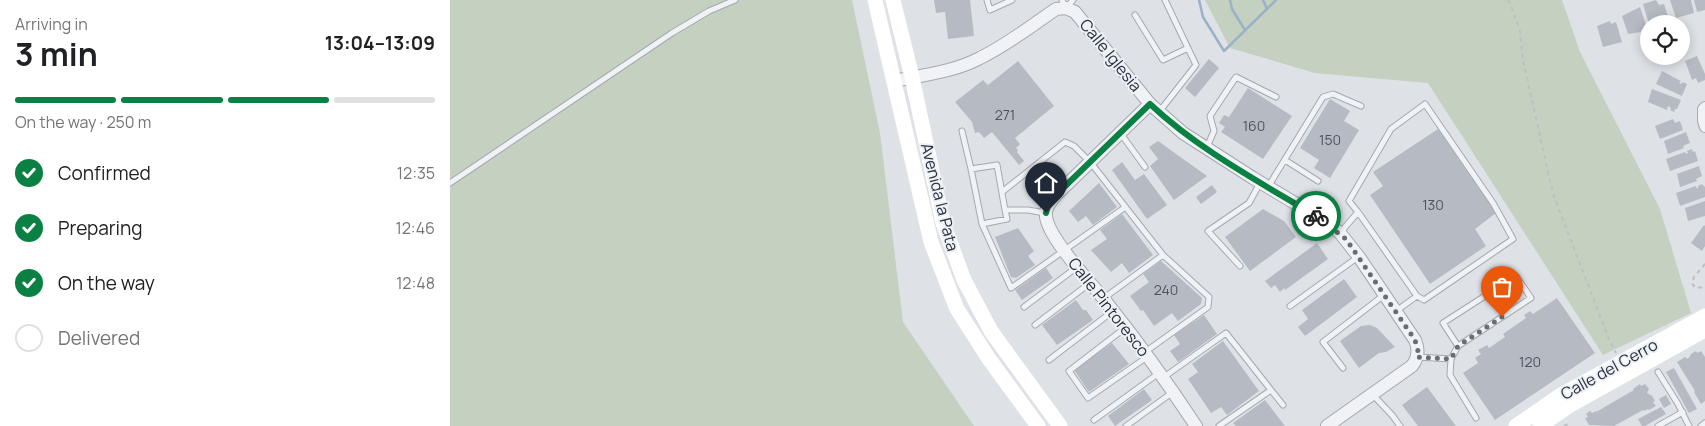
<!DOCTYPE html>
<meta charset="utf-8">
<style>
body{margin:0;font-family:Manrope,sans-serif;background:#f6f6f6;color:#202124;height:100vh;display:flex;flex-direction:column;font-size:19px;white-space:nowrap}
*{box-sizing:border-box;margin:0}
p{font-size:16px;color:#757577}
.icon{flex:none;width:28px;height:28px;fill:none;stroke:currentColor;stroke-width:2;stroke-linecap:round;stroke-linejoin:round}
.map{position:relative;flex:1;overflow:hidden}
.side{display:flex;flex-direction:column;background:#fff;width:450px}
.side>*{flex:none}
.buttons{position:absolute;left:1190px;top:15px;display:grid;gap:10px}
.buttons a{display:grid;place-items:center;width:50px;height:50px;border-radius:50%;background:#fff;box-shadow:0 2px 12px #0003;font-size:25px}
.pin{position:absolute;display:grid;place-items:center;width:42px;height:42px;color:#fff;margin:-51px -21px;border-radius:50% 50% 50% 0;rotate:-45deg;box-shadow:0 0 5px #0007}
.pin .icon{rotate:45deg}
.courier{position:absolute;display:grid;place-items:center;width:50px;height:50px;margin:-25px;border:4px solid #0b8043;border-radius:50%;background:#fff;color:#222;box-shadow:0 1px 6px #0007}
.summary em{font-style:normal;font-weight:700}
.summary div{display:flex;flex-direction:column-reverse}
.summary{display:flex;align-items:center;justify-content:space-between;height:85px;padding:0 15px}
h1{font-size:32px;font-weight:700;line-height:38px}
.bar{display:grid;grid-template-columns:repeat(4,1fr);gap:8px 5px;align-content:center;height:60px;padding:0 15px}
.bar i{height:6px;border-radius:4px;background:#e0e0e0}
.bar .on{background:#0b8043}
.bar p{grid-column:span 4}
ol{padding:0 15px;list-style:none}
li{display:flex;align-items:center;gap:15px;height:55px}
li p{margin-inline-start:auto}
li .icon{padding:5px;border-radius:50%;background:#0b8043;color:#fff;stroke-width:4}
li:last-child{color:#757577}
li i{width:28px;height:28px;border:2px solid #e0e0e0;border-radius:50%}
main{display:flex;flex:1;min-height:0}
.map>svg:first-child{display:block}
</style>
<main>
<section class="side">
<div class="summary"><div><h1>3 min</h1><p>Arriving in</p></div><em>13:04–13:09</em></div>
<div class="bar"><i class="on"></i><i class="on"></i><i class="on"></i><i></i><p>On the way · 250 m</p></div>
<ol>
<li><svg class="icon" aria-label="check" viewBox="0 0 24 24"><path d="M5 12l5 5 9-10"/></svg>Confirmed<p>12:35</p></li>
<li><svg class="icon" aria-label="check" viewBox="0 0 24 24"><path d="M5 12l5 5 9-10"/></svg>Preparing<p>12:46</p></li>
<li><svg class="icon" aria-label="check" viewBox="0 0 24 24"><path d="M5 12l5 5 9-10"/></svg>On the way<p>12:48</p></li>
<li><i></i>Delivered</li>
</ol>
</section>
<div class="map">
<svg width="1255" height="426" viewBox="0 0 1255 426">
<rect width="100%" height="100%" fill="#dee2e7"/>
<!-- green -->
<path fill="#c4d0c0" d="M0 0H402L430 133 453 322 524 426H0Z
M755 0H1112L1130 52 1210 209 1241 313 1153 355 978 83 865 73 780 48Z"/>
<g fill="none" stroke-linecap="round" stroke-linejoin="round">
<!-- stream -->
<path stroke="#9bb1c5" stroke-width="2.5" d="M749 0 753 17 774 51 826 0
M780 0 782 9 795 30
M813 0 817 9"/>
</g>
<!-- building -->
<path fill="#b6bbc3" d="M484 0H520L524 36 498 39 495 12 486 13Z
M1206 0 1209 5 1214 4 1219 20 1211 24H1199L1193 4Z
M1220 0H1241L1244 13 1226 18Z
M1244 0H1255V10L1247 12Z
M1190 7 1197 28 1191 30V32L1178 34 1172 16Z
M1160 21 1161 24 1166 22 1172 42 1153 47 1147 26Z
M1247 56 1255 74V80L1248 83 1246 78 1242 80 1235 61Z
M759 59 769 68 745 97 735 88Z
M568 61 604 106 565 138 570 144 566 148 568 150 567 152 574 161 569 165 542 132 534 138 529 132 525 133 522 122 505 102 533 80 538 85Z
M1212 71 1231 81 1229 83 1231 84 1233 82 1237 84 1232 96 1206 84Z
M798 88 842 116 813 159 771 132 775 127 769 123 774 115 779 117Z
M1202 89 1231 100 1227 109H1225L1224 112 1220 110 1221 108 1218 106 1217 110 1198 102Z
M880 99 900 111 894 121 909 130 880 178 864 168 869 160 850 148Z
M1223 119 1225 123 1230 121 1233 130 1210 139 1205 126Z
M988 129 1046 213 1025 229 1036 246 980 284 920 195 933 186 923 172Z
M1236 132 1240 143 1233 146 1234 148 1218 154 1214 141Z
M708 141 757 176 724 200 700 166 708 159 699 147Z
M1242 149 1243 152 1245 151 1248 161 1220 171 1216 159 1235 152 1236 154 1238 153 1237 151Z
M672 162 685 180 694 174 717 205 697 219 662 170Z
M1249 166 1252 176 1246 179 1247 181 1230 187 1227 174Z
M649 183 667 207 643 225 636 216 628 222 619 211Z
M1252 184 1255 187V197L1230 206 1226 193 1246 186 1247 189 1248 188V186Z
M762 185 767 192 751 204 746 197Z
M1255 201V216L1238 221 1235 208Z
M813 209 834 221 846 237 800 271 775 237Z
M672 214 703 255 679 273 672 263 661 272 641 250 657 239 650 230Z
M1254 225 1255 226V246L1252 251 1241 243Z
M568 228 584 251 578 256 585 265 566 278 561 277 545 237Z
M867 243 878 259 835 290 834 288 830 292 825 285 821 288 815 281Z
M711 261 752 298 751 304 728 321 722 313 704 326 693 310 691 311 680 296 699 282 693 274Z
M596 268 603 278 572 300 565 290Z
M894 279 907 297 855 336 848 327 858 319 852 310Z
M1107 298 1145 353 1045 420 1013 373 1028 363 1025 358 1031 354 1028 350 1037 345 1039 348 1055 337 1053 334 1076 318 1074 315 1080 311 1083 314Z
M626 300 633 310H636L643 320 607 345 592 325Z
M754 315 767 334 728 362 720 351 730 344 724 335Z
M920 325 927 328 945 347 936 352 929 353 909 368 890 341 911 326Z
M773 341 809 391 777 415 771 407 761 413 738 379 748 372 742 364Z
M662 343 679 364 639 392 624 370Z
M1246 351 1247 353 1251 351 1255 357V401L1251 404 1244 392 1245 391 1227 362 1235 357 1238 359 1241 354Z
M1224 368 1247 409 1239 413 1216 372Z
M1190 384 1191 386 1195 384 1199 389 1197 393 1202 396 1205 401 1203 402 1206 406 1199 410 1198 409 1194 411 1193 410 1164 426 1139 425 1135 418 1138 417 1136 414 1140 411 1142 413 1146 411V412L1184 390 1183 389Z
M977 387 1006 426H968L952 405Z
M694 389 702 400 665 426 658 416Z
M1216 395 1221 404 1214 408 1209 399Z
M815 400 835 426H786L783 423Z
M1211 407 1216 414 1195 426H1192L1188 419Z"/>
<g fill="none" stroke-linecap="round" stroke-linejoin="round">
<!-- service casing -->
<g stroke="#a4a9b1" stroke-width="7">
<path id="service" d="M537 0 540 10 562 0
M612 0 616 8 623 0
M685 15 713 60 738 48
M709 112 746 65 715 0
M512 131 521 169
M671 134 695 167
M757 147 764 131 760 116 786 77 826 97
M835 160 868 181
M0 183 222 33 259 11 285 0
M818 187 873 97 883 94 911 106
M552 192 615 142 624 146 641 163 713 255
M555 210 547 165 521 169 532 224 557 219 555 210H578L595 213
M908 212 967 296
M532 224 561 288 674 208
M890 233 908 212 899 201 941 129 975 104 1043 203 1063 239 974 300 967 296 946 311
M790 266 758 231 799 203 810 183
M654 298 713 255 759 297 758 307 695 352
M840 306 908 257
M574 307 627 267
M585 325 640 283
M675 328 619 371 638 398 697 357
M967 357 1001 359 1008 346 1081 298 1066 276 993 323 1008 346
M1001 359 1000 375 1026 418
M599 360 663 311
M893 368 873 342 934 295
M1208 372 1228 404 1239 426
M714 377 776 333 821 390 769 426
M821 390 833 405
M922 394 942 415 950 426
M644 420 709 373
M676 426 723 392
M1208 426 1233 412
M1251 426 1255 423"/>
</g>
<!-- minor casing -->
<g stroke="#a4a9b1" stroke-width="12">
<path id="minor" d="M1255 107 1253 109V121L1255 127"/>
</g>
<!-- tertiary casing -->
<g stroke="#a4a9b1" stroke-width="14">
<path id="tertiary" d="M444 81C472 75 504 72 530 58 557 45 581 26 606 9L616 8 625 12 700 104 733 133 803 178 873 220 890 233 909 257 965 340C969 349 968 358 962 366L877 426
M700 104 607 194C600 202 593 210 597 221 603 242 638 280 653 298 686 339 717 382 746 426"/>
</g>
<!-- path -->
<path stroke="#bcc0c5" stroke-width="2" stroke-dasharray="4 4" stroke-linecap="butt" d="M1058 0 1061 5 1070 32 1073 60 1103 194 1159 339 1166 353
M1255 264 1244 277 1242 283 1245 288 1255 287
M1114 426 1118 424 1119 421"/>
<!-- service -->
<use href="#service" stroke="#f0f2f5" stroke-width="5"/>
<!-- minor -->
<use href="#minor" stroke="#f0f2f5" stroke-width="10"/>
<!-- tertiary -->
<use href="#tertiary" stroke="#f0f2f5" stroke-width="12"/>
<!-- secondary -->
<path stroke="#fff" stroke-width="15" d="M425 0 481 242 507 309 539 359 588 426
M443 0 462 77 493 223 514 280 541 331 610 426
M1066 426 1111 395 1255 316
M1090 426 1117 407 1255 330"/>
</g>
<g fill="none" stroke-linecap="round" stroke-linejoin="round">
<!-- done -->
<path stroke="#686e78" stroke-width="5" stroke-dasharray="0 9" d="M866 216 896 239 965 340 968 351 967 357 1001 359 1008 346 1052 317"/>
<!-- route -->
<path stroke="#0b8043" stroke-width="6" d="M596 213 598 206 607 194 700 104C749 150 808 181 866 216"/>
</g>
<g text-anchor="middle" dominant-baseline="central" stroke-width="4" stroke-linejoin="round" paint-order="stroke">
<!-- number labels -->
<g font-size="14" fill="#4c535e">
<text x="555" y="114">271</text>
<text x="804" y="125">160</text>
<text x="880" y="139">150</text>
<text x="983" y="204">130</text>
<text x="716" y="289">240</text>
<text x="1080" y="361">120</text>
</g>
<!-- street labels -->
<g font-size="16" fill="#28303d" stroke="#edf1f5">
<text transform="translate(661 55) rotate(51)">Calle Iglesia</text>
<text transform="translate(490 197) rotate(76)">Avenida la Pata</text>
<text transform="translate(659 307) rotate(52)">Calle Pintoresco</text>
<text transform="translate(1159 369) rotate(-29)">Calle del Cerro</text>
</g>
</g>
</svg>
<div class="buttons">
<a><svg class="icon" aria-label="locate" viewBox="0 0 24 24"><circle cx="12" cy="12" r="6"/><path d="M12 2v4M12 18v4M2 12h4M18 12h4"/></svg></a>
</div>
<div class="pin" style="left:1052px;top:317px;background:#ea580c"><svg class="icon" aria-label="bag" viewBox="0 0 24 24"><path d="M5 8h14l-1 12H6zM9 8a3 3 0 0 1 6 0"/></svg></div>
<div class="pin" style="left:596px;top:213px;background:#1f2937"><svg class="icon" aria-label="home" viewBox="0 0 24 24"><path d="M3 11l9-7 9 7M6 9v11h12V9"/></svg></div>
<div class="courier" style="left:866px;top:216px"><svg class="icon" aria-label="bike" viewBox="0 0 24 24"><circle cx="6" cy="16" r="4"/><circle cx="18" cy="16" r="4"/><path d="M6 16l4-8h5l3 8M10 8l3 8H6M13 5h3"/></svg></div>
</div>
</main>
